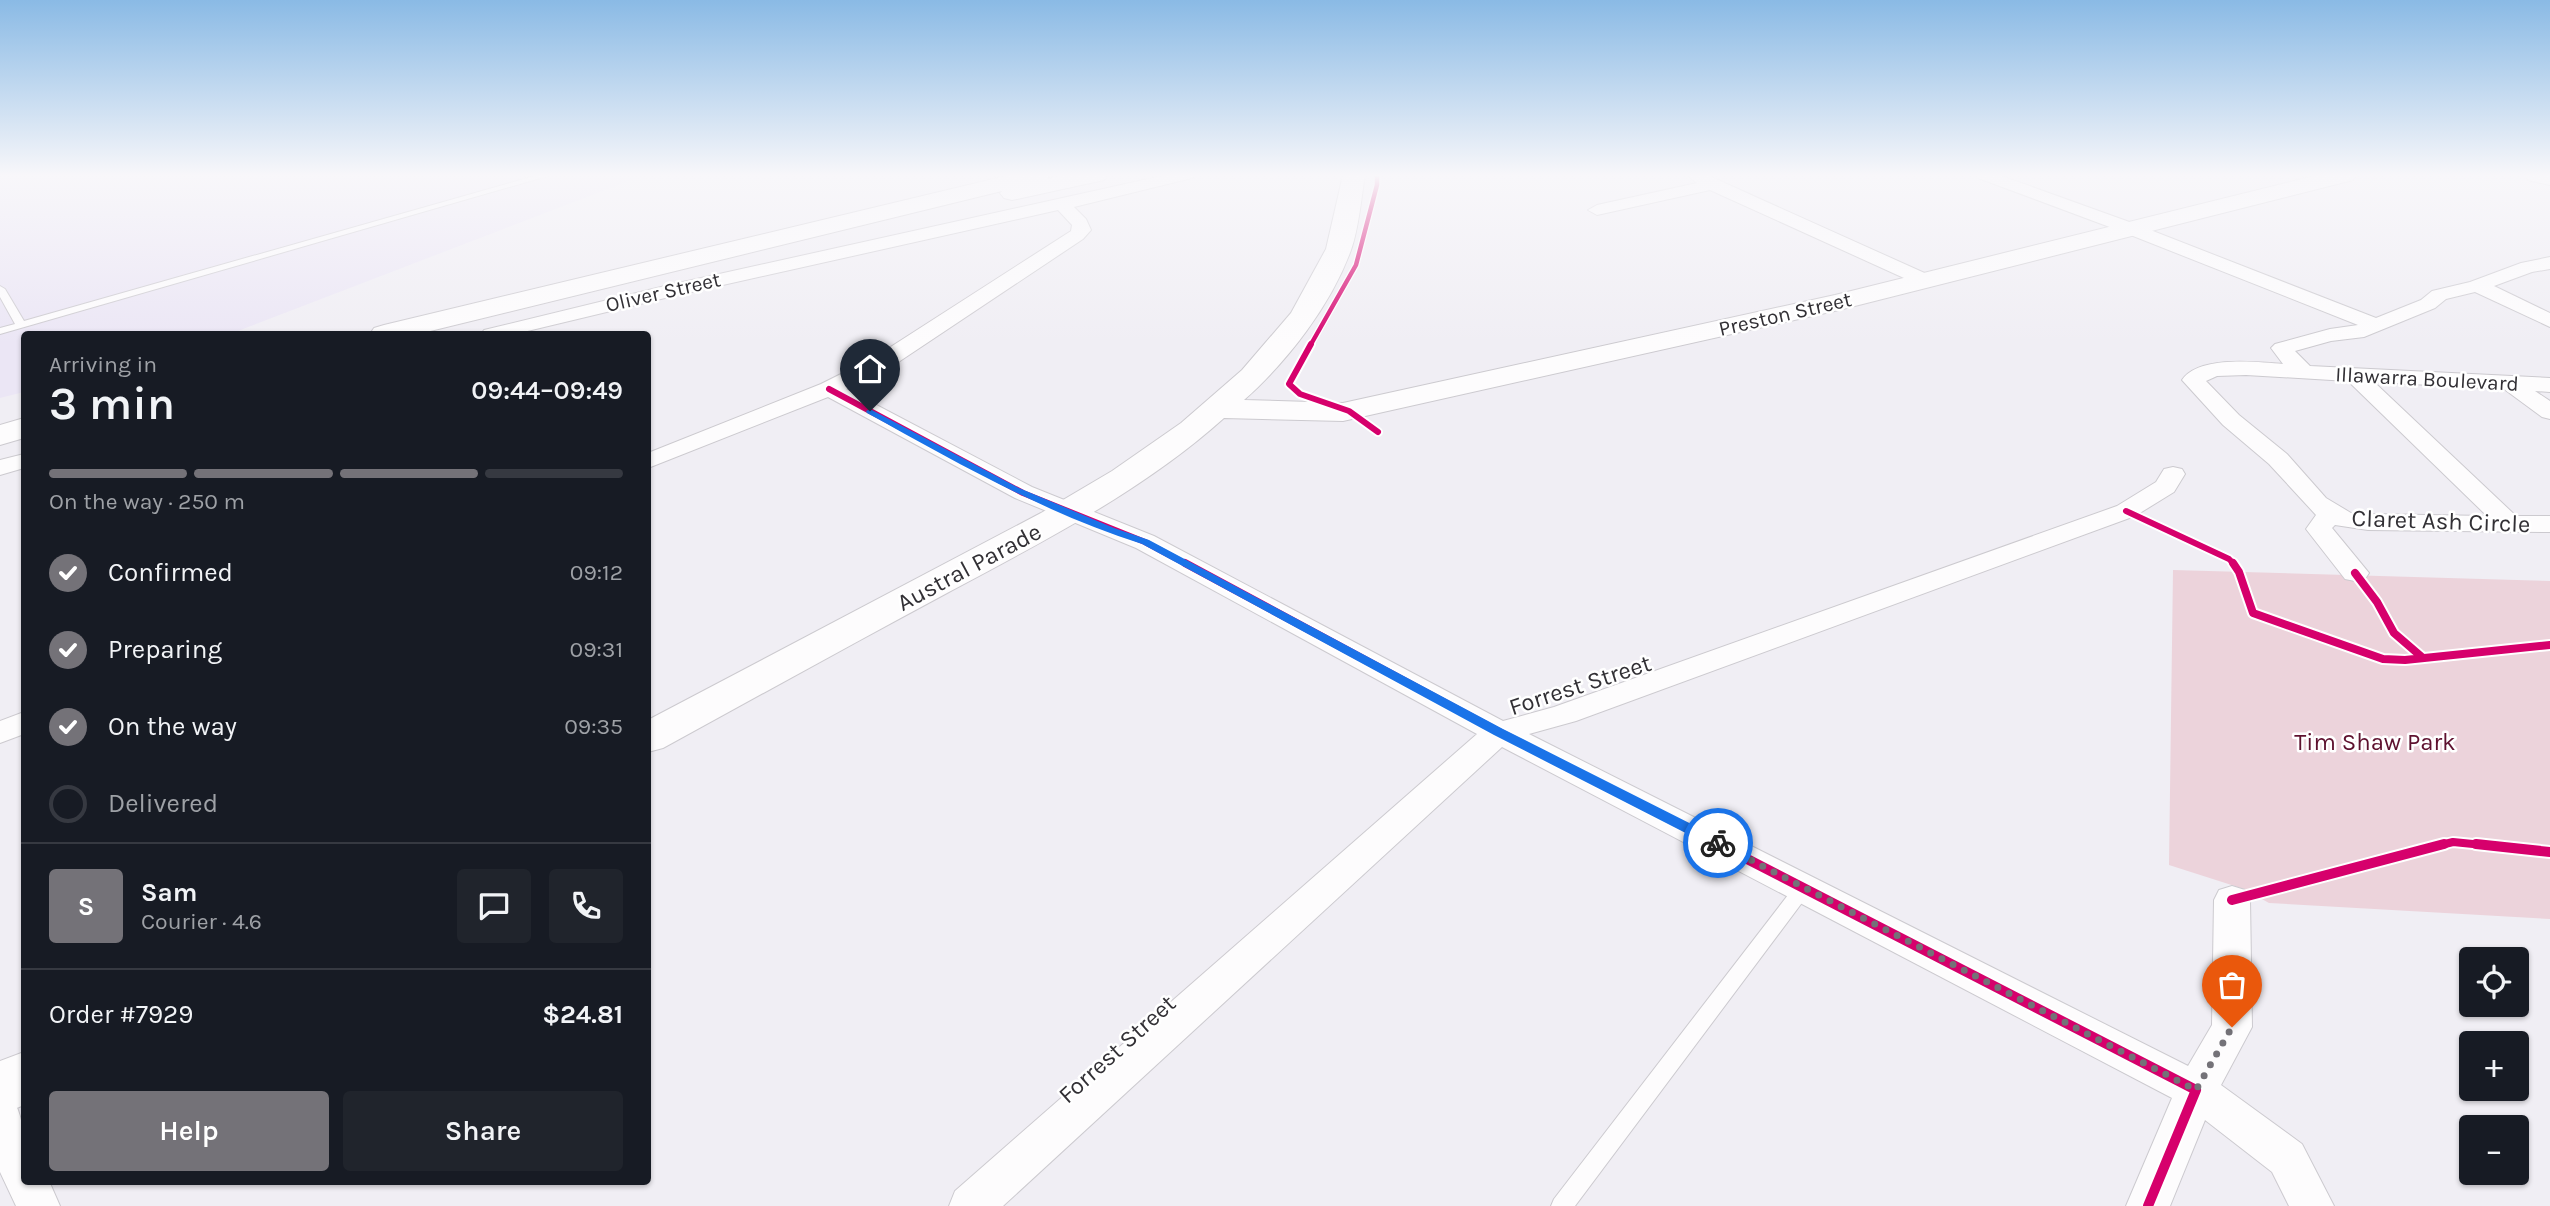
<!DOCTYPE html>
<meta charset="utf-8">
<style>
body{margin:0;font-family:Karla,sans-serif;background:#20242c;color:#f1f3f6;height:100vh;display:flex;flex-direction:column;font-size:26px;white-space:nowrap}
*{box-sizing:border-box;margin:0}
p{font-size:23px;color:#9ea1a6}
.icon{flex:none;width:38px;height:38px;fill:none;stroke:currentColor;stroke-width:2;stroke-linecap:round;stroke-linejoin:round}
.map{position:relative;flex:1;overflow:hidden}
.drawer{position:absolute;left:21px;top:331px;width:630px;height:854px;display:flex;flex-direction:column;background:#171b24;border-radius:7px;box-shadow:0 2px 5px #0004}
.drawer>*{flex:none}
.buttons{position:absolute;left:2459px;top:947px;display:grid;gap:14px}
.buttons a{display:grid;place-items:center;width:70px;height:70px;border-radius:7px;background:#171b24;box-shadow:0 2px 5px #0004;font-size:35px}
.pin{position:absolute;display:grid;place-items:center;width:60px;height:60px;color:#fff;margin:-72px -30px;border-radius:50% 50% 50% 0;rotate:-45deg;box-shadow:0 0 7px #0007}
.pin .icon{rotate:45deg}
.courier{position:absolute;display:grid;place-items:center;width:70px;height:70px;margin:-35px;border:5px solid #1a73e8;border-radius:50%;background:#fff;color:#222;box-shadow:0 2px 9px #0007}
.overview em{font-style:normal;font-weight:600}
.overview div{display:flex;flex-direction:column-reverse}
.overview{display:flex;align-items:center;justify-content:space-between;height:119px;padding:0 28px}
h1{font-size:46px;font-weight:600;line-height:52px}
.bar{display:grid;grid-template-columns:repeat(4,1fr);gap:10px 7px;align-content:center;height:84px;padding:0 28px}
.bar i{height:9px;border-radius:5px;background:#363941}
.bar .on{background:#747278}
.bar p{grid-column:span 4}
.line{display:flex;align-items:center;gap:18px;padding:0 28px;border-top:2px solid #363941}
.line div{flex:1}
.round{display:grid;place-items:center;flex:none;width:74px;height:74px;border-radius:7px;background:#20242c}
ol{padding:0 28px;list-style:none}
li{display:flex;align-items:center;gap:21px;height:77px}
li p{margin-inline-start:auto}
li .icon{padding:7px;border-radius:50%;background:#747278;color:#fff;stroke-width:4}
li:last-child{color:#9ea1a6}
li i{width:38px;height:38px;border:4px solid #363941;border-radius:50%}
.action{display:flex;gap:14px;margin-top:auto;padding:14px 28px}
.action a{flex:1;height:80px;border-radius:7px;background:#747278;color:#fff;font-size:28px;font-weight:600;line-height:80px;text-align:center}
.action a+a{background:#20242c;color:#f1f3f6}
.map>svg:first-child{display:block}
</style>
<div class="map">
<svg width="2550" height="1206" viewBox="0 0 2550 1206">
<rect width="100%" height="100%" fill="#f0eef4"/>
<!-- built -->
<path fill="#ebe6f5" d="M0 175H644L230 334H24V392L0 398Z"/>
<!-- green -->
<path fill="#ecd3db" d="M2173 570 2550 581V919L2269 903 2244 889 2169 865Z"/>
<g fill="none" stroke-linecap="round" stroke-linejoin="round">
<!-- lane casing -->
<g stroke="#cccacf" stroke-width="2">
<path id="lane" d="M538 175H551L0 334V328L15 324 0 297V286L5 289 24 321Z
M1804 880 1810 882 1813 887 1810 892 1575 1206H1551L1554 1199 1798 882Z"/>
</g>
<!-- street casing -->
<g stroke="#cccacf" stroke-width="2">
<path id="street" d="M1166 175H1194L1192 178 1074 207 1086 219 1091 230 1083 239 891 367 846 389 1032 487 1154 536 1503 721 1554 707 2117 506 2156 482 2164 469 2173 467 2182 469 2185 474 2174 492 2135 516 1576 721 1529 734 2188 1066 2212 1025 2214 900 2219 890 2232 886 2245 890 2250 900 2252 1027 2221 1085 2302 1144 2334 1206H2289L2272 1172 2205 1120 2170 1206H2126L2172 1098 1502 747 1003 1206H949L955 1191 1477 734 1136 548 1015 498 828 397 648 468V453L821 384 875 357 1071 231 1072 225 1058 210 665 298 515 334H481L484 330 665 286Z
M1687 175H1707L1929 275 1932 279 1929 283H1915L1710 190 1597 215 1588 210 1597 205 1697 183Z
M1976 175H1999L2135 224 2376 318 2421 300 2432 291 2470 282 2521 263 2550 257V269L2532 272 2494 286 2550 313V327L2475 292 2446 299 2435 308 2364 337 2331 341 2295 351 2310 366 2550 378V392L2535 391 2550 401V419L2542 417 2504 389 2374 382 2516 516H2550V532L2368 530 2335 525 2332 528 2369 573 2365 579 2355 581 2345 579 2306 529 2316 515 2269 464 2223 425 2182 380C2199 355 2257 362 2283 364L2271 348 2275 344 2330 329 2358 325 2123 232 1978 178ZM2246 375 2348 381 2487 516 2368 514 2351 513 2326 498 2287 454 2239 415 2206 381 2217 376Z
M24 454V468L0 475V460Z
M24 712V734L0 743V721Z
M0 1098 15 1103C27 1128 24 1154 24 1181H49L60 1206H16L0 1172Z"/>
</g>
<!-- secondary casing -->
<g stroke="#cccacf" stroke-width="2">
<path id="secondary" d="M1010 175H1049L1047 179 1065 175H1107L1104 180 1012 200 1004 198 1000 193 1002 191 418 334H370L374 328 384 325Z
M1343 175H1365C1361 199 1359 227 1351 250 1331 305 1288 361 1244 400L1343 403 1835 295 2318 175H2356L2353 180 1839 310 1343 421 1224 418C1143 491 1042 542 947 593 852 644 758 696 663 748L648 752V720L1041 513 1112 471 1181 423 1242 370 1291 313 1326 249Z
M2525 175H2550V185L2528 180Z
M24 418V438L0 445V425Z
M24 1052V1105L0 1115V1061Z"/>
</g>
<!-- lane -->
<use href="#lane" fill="#fdfcfd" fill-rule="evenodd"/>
<!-- street -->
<use href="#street" fill="#fdfcfd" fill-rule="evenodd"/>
<!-- secondary -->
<use href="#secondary" fill="#fdfcfd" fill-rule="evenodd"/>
<!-- cycleway-far3 casing -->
<g stroke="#fff" stroke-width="7">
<path id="cycleway-far3" d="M1310 346 1356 265 1377 185V175"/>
</g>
<!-- cycleway-far2 casing -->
<g stroke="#fff" stroke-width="10">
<path id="cycleway-far2" d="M1311 344 1289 384 1300 394 1349 411 1378 432
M829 389 1023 493 1145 542 1188 565
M2126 511 2229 559 2235 565"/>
</g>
<!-- cycleway-far1 casing -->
<g stroke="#fff" stroke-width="12">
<path id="cycleway-far1" d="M1185 563 1499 732 1721 846
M2233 563 2239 572 2253 613 2383 659 2405 660 2550 645
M2355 573 2377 602 2394 633 2423 658
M2437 846 2453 842 2493 846"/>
</g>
<!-- cycleway casing -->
<g stroke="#fff" stroke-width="14">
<path id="cycleway" d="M1718 844 2196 1090 2148 1206
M2476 844 2550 852
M2232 900 2444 844"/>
</g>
<!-- cycleway-far3 -->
<use href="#cycleway-far3" stroke="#d6006c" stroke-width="4.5"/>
<!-- cycleway-far2 -->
<use href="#cycleway-far2" stroke="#d6006c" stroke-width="6"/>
<!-- cycleway-far1 -->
<use href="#cycleway-far1" stroke="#d6006c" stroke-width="8"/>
<!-- cycleway -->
<use href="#cycleway" stroke="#d6006c" stroke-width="10"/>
</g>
<!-- sky -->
<linearGradient id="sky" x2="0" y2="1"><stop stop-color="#8abae5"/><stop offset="0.51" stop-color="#f8f7fa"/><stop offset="1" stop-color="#f8f7fa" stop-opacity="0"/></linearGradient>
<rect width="2550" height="344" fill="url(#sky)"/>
<!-- route -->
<path fill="#1a73e8" d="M870 409 1019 488 1114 528 1149 540 1503 729 1723 840 1725 843 1718 848 1713 847 1494 735 1142 544C1044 513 956 462 867 413L866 411Z"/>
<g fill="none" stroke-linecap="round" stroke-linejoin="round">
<!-- done -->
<path stroke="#747278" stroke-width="7" stroke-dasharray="0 12.6" d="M1718 843 2196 1090 2232 1027"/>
</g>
<g text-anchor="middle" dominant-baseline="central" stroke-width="5" stroke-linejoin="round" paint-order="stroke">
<!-- far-street labels -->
<g font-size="21" fill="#323035" stroke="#fff">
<text transform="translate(663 292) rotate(-13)">Oliver Street</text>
<text transform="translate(1785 314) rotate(-13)">Preston Street</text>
<text transform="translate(2427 379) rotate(3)">Illawarra Boulevard</text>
</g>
<!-- street labels -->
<g font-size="24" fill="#323035" stroke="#fff">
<text transform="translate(2441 521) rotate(2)">Claret Ash Circle</text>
<text transform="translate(969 567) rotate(-28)">Austral Parade</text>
<text transform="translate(1580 685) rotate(-18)">Forrest Street</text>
<text transform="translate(1117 1049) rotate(-42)">Forrest Street</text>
</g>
<!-- park labels -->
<g font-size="24" fill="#5e112f" stroke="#fff">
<text x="2375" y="742">Tim Shaw Park</text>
</g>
</g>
</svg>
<div class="buttons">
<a><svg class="icon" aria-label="locate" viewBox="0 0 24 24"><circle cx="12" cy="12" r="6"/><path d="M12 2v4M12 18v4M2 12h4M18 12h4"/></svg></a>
<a>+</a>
<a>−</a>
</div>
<div class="pin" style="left:2232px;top:1027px;background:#ea580c"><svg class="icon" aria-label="bag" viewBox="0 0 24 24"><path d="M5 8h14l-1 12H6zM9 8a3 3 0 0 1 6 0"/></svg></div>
<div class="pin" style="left:870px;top:411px;background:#1f2937"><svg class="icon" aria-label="home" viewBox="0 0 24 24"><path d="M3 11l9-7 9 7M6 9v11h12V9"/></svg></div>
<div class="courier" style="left:1718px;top:843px"><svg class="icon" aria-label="bike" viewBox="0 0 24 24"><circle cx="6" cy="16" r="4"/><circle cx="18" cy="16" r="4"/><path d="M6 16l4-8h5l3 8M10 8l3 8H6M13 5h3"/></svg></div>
<section class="drawer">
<div class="overview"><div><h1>3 min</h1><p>Arriving in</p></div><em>09:44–09:49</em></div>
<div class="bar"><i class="on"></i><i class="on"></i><i class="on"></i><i></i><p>On the way · 250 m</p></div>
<ol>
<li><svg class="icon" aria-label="check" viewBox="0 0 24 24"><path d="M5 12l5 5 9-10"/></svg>Confirmed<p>09:12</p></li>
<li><svg class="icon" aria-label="check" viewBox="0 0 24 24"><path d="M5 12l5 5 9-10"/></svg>Preparing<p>09:31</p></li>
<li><svg class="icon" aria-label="check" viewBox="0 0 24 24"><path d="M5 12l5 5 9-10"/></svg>On the way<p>09:35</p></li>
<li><i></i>Delivered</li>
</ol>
<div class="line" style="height:126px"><b class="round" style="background:#747278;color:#fff">S</b><div><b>Sam</b><p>Courier · 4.6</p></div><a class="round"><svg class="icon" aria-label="chat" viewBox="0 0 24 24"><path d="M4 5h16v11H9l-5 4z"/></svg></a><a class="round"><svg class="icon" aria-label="phone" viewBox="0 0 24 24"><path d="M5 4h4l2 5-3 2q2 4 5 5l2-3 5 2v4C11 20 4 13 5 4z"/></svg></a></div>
<div class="line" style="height:91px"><div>Order #7929</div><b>$24.81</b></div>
<div class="action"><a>Help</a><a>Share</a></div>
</section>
</div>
